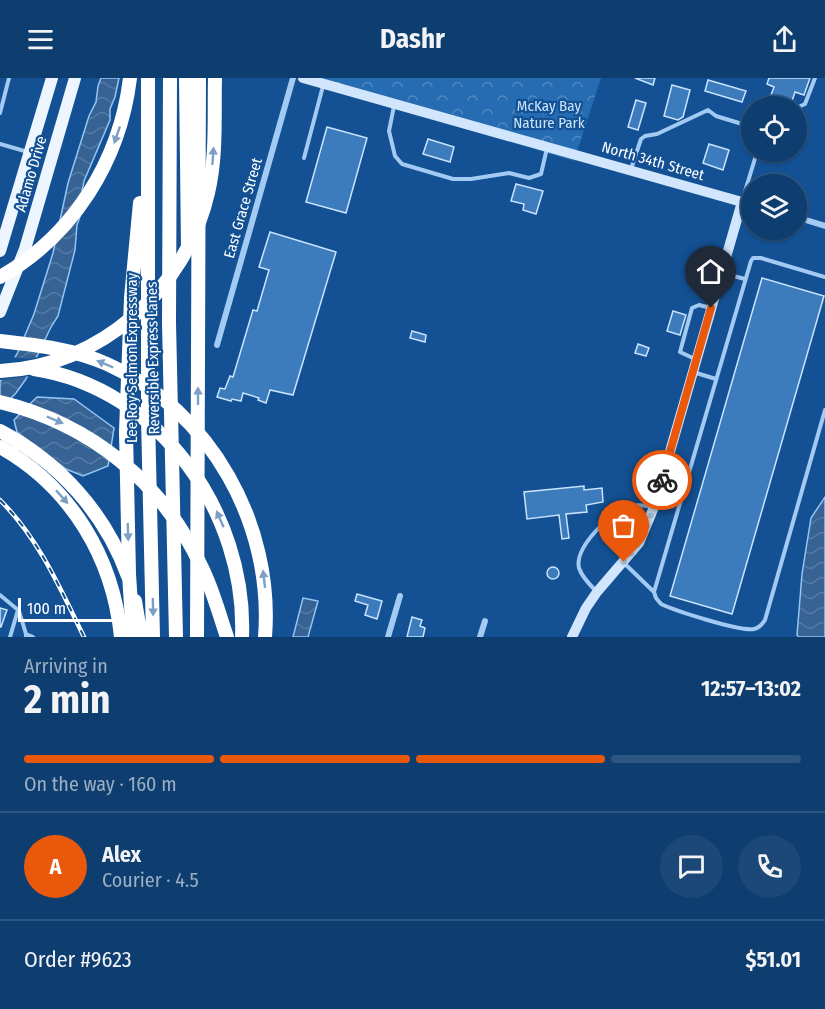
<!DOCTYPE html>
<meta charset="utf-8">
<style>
body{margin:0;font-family:"Fira Sans Condensed",sans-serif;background:#1c4877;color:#f1f3f6;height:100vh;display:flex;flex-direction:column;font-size:22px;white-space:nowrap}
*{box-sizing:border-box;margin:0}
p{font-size:20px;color:#9baec3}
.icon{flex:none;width:33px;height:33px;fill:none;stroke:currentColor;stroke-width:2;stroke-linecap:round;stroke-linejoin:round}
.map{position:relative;height:559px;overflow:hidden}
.side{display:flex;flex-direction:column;background:#0e3d6f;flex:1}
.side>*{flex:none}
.controls{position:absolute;left:741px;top:18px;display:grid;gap:12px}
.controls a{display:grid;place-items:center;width:66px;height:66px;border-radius:50%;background:#0e3d6f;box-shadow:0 2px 4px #0004,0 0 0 2px #2e5682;font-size:30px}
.scale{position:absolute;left:18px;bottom:15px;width:114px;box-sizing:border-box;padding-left:6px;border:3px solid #fff;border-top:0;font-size:16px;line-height:21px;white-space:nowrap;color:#fff;-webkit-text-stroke:4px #135194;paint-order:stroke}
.pin{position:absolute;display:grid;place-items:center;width:51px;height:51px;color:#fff;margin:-62px -26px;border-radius:50% 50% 50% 0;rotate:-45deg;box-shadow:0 0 6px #0007}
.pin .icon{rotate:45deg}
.courier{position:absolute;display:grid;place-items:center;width:60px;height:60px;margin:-30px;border:4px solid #ea580c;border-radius:50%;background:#fff;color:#222;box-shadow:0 2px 8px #0007}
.overview em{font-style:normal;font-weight:700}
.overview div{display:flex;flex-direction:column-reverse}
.overview{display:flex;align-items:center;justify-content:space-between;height:102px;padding:0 24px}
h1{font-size:39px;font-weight:700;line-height:45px}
.bar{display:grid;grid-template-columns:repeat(4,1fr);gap:9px 6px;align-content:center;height:72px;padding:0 24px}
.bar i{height:8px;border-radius:4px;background:#2e5682}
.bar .current{background:#ea580c}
.bar p{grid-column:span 4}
.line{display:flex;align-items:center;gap:15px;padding:0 24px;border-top:2px solid #2e5682}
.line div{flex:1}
.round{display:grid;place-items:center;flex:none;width:63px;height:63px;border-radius:32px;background:#1c4877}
header{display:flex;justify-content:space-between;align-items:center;height:78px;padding:0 24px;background:#0e3d6f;font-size:27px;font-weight:700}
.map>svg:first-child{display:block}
</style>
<header><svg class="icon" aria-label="menu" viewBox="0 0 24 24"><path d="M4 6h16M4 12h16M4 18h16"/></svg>Dashr<svg class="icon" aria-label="share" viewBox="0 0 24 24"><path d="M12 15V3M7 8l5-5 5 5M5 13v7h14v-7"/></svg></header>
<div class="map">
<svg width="825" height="559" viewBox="0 0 825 559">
<defs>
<pattern id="park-crowns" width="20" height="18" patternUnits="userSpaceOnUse" patternTransform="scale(1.5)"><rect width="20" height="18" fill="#256cb3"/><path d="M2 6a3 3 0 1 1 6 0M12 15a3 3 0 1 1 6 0" fill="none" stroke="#5189c2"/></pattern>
<pattern id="water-waves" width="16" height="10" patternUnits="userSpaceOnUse" patternTransform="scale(1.5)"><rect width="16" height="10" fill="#366394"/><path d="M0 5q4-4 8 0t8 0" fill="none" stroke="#547aa4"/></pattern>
</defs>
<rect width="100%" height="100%" fill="#135194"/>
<!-- park -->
<path fill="url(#park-crowns)" d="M296 0H601L574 83Z"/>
<!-- water -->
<path fill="url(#water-waves)" stroke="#93c5f5" stroke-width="1.5" d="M101 0H119L115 19 110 31V42L84 103 80 124 81 136 77 147 75 172 58 238 51 249 26 301 16 315 0 331V304L17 276 34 236 53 175 68 105 89 38 96 24 98 8Z
M37 319 74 321 114 350 108 388 83 398 66 391 17 354 14 342Z
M825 419V559H799L797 557 802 496 811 440Z
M303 520 318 523 308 559H293Z"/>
<!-- pier -->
<path fill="#135194" d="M12 279 28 281 39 279 30 298 0 302V298Z"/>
<!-- building -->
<path fill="#3c7bbc" stroke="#c9e3fd" stroke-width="1.5" d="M635 0H655L653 7Z
M769 0H810L804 17 795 14 792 23 771 17 774 9 767 6Z
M708 2 746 13 742 24 705 13Z
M672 7 690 12 683 39 678 42 664 38Z
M636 22 646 25 638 52 628 49Z
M327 49 367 60 346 135 306 124Z
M428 61 454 69 450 84 423 76Z
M709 66 729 72 723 92 703 85Z
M516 106 543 113 536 136 523 132 524 126 511 123Z
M270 154 336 174 293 317 270 312 266 325 258 322 259 320 243 315 241 323 232 321 231 323 217 319 220 310 225 311 230 298 233 299 253 232 257 233 269 192 259 189Z
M762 200 824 218 732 536 670 518Z
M673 233 686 237 680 257 667 253Z
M412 253 426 257 425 264 410 260Z
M638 266 649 270 646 278 635 275Z
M584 408V412L602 410 603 424 586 427 587 434 566 436 569 460 562 461 559 437 527 441 524 414Z
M547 495a6 6 0 1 1 12 0a6 6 0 1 1-12 0Z
M357 516 382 523 377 541 365 537 368 527 355 523Z
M0 530 7 532 1 549H0Z
M412 539 422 542 420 548 425 550 423 559H407Z"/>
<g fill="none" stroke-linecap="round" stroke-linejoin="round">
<!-- lane -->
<path stroke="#a2caf2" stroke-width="4" d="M394 28 389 53 395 78 402 86 453 101H471L509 95 529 100 541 96 547 70
M796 30 805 26 815 0
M0 35 9 0
M0 66 28 74
M304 80 323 8
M631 91 641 61 645 58 657 56 708 32 716 38 752 49
M742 123 757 74
M722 195 745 201
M825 199 761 180H753L751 183 654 514 656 520 661 526C676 533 741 554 754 551 760 550 762 546 765 542L825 332
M695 281 680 274 692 230 699 227 711 230
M693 294 716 301
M664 397 686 403
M624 485 654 514
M595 512C589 506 582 499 579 490 574 469 612 433 630 428 638 426 646 428 654 429
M0 517 18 532 10 559
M19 533 26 556V559
M26 556 33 559"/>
<!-- street -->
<path stroke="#a2caf2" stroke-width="6" d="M796 139 825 148
M217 267 293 0
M388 559 400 518
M480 559 485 543"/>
<!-- secondary -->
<path stroke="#d1e5fc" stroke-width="10" d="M303 0 742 124 654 429 639 465 597 514 586 530 572 559"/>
<!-- primary -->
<path stroke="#edf5ff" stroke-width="12" d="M0 173 52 0
M0 234 25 171 75 0"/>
<!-- highway -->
<path stroke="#fff" stroke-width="14" d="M148 0V339L153 559
M170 0 169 245 176 559
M186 0 188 170
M0 353C60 385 105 435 128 498
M126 354 131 220 140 125
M0 369C71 409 113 479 121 559
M135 523 141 559
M197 559 199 0"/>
<!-- rail casing -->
<g stroke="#fff" stroke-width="4.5">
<path id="rail" d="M0 422C39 461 60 510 84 559"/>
</g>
<!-- rail -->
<use href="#rail" stroke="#135194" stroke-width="2" stroke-dasharray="7" stroke-linecap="butt"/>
<!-- highway-bridge -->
<path stroke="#fff" stroke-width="14" d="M0 199C73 158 120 83 130 0
M0 263C36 267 74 271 107 286 211 333 274 447 265 559
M34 291C160 310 247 436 242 559
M0 293C100 289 186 211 208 115 217 77 214 38 215 0
M0 324C91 346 163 404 202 490 213 512 219 536 227 559
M126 354 129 496 133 559"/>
</g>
<!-- one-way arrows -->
<defs><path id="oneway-solid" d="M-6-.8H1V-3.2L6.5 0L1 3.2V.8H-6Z" transform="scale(1.5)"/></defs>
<g fill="#7d9fc4">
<use href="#oneway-solid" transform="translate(117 57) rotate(109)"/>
<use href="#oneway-solid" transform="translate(213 78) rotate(-86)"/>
<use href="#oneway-solid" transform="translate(105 286) rotate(-157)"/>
<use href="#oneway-solid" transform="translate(198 318) rotate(-90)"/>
<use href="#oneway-solid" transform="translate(55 342) rotate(23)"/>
<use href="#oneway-solid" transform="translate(62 419) rotate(48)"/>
<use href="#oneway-solid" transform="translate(220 441) rotate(-114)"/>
<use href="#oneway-solid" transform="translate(128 454) rotate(88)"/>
<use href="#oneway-solid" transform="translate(264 501) rotate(-97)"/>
<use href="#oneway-solid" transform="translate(153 529) rotate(89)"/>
</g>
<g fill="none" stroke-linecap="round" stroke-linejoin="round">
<!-- done -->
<path stroke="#acc2da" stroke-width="6" stroke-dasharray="0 10.8" d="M624 484C645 461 654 432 662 402"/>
<!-- route -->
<path stroke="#ea580c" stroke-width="8" d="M662 402 711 230"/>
</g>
<g text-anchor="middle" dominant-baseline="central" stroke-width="4.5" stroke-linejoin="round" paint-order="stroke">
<!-- park labels -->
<g font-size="15" fill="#c9e3fd" stroke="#135194">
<text x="549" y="28">McKay Bay<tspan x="549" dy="17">Nature Park</tspan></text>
</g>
<!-- street labels -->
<g font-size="15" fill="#fff" stroke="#135194">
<text transform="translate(653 83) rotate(16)">North 34th Street</text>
<text transform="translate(31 96) rotate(-74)">Adamo Drive</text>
<text transform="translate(243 130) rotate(-74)">East Grace Street</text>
<text transform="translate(132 280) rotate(-90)">Lee Roy Selmon Expressway</text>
<text transform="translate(153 280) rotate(-91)">Reversible Express Lanes</text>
</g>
</g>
</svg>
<div class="controls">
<a><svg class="icon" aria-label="locate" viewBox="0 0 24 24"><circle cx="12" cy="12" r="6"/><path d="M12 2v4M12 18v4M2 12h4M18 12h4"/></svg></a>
<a><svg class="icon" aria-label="layers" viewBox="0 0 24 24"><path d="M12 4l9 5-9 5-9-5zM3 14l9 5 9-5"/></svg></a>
</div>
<div class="scale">100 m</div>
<div class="pin" style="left:624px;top:484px;background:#ea580c"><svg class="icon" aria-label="bag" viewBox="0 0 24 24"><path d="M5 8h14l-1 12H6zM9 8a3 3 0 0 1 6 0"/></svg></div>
<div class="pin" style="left:711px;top:230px;background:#1f2937"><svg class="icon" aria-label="home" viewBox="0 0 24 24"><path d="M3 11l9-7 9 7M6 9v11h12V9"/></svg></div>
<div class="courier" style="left:662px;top:402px"><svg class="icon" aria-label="bike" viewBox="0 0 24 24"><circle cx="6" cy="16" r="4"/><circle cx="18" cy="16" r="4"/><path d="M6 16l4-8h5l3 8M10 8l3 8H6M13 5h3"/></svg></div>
</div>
<section class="side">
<div class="overview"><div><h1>2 min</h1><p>Arriving in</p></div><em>12:57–13:02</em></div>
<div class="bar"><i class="current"></i><i class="current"></i><i class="current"></i><i></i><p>On the way · 160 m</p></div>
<div class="line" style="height:108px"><b class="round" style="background:#ea580c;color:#fff">A</b><div><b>Alex</b><p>Courier · 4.5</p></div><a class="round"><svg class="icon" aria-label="chat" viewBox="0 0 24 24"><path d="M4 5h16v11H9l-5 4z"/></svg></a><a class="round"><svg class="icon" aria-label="phone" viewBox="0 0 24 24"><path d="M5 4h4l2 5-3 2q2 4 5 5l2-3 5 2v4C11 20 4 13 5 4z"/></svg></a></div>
<div class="line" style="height:78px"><div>Order #9623</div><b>$51.01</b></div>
</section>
